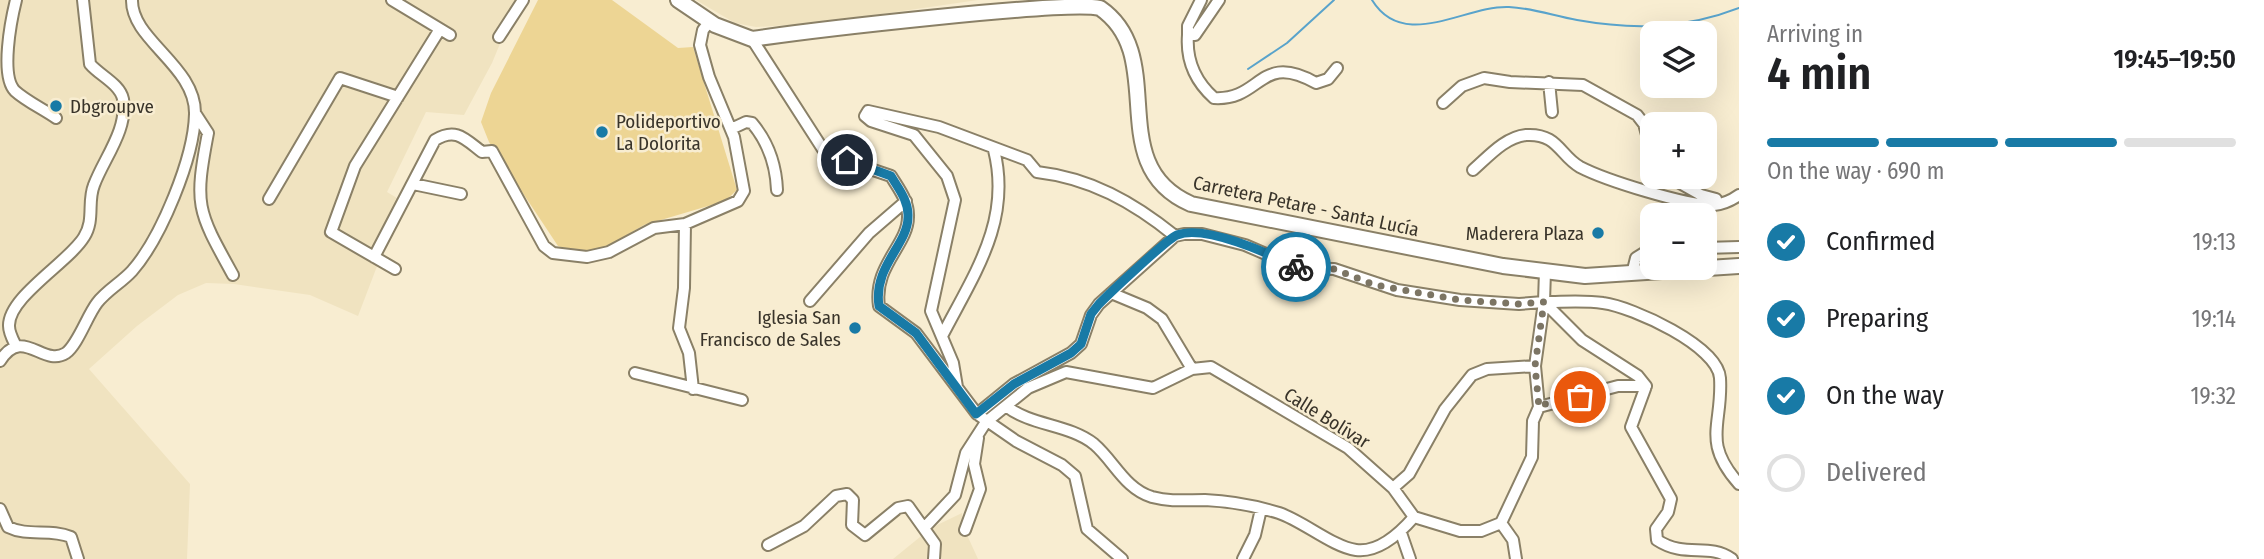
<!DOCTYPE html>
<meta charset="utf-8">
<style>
body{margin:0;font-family:"Fira Sans Condensed",sans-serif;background:#f2f2f2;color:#202124;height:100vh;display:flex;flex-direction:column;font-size:26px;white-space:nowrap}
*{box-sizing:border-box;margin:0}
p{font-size:23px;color:#757577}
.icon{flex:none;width:38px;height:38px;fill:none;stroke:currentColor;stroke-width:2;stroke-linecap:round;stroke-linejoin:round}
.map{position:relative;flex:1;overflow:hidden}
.drawer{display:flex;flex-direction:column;background:#fff;width:525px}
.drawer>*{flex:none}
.tools{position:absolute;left:1640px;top:21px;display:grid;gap:14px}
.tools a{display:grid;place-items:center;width:77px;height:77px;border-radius:14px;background:#fff;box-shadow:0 7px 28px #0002;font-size:35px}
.pin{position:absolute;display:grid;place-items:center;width:60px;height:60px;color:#fff;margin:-30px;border:4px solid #fff;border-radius:50%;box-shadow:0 2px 7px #0007}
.courier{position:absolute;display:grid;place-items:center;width:70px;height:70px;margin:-35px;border:5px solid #187aa6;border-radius:50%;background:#fff;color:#222;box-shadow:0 2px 9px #0007}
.overview em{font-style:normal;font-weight:600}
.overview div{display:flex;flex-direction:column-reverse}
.overview{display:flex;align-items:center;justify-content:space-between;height:119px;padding:0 28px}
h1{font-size:46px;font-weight:600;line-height:52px}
.bar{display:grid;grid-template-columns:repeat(4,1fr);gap:10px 7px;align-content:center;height:84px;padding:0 28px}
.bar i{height:9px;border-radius:5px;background:#e0e0e0}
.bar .selected{background:#187aa6}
.bar p{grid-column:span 4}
ol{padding:0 28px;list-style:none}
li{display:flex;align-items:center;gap:21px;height:77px}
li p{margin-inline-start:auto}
li .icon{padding:7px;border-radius:50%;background:#187aa6;color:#fff;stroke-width:4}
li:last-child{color:#757577}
li i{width:38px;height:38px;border:4px solid #e0e0e0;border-radius:50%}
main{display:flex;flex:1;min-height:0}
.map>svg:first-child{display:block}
</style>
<main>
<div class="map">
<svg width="1739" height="559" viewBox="0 0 1739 559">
<rect width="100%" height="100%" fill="#f8edd1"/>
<!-- built -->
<path fill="#f0e3c0" d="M0 0H518L492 63 464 115 426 112 387 192 402 201 358 316 310 295 234 284 206 283 178 295 137 326 89 369 190 484 187 559H0Z
M696 0H978L820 23 756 27 735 23Z
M962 513V524L978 559H893L931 528Z"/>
<!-- green -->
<path fill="#edd594" d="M538 0H612L678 48 693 47 737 190 725 201 644 225 589 257 558 246 489 142 481 122 491 93Z"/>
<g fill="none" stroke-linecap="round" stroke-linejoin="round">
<!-- stream -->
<path stroke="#59a3cb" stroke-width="2" d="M1372 0C1404 52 1465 5 1509 7 1533 8 1554 16 1577 20 1633 30 1685 29 1739 8
M1248 69 1287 43 1334 0"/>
<!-- minor casing -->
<g stroke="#8a8067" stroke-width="14">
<path id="minor" d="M16 0C11 20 0 76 15 91 26 101 43 109 56 118
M392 0 450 35
M1201 0 1188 26V35H1195L1219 0
M1188 35C1186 60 1195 81 1214 98 1262 101 1259 51 1316 83L1328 79 1337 68
M499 37 523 0
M752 39 826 154 891 176C898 188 909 201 908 217 908 245 873 266 879 306L916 333 977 414 1016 441 1062 465 1075 476 1087 529 1122 559
M1549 82 1552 112
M1443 103 1462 86 1484 78 1510 82 1583 85 1637 115 1644 124 1652 153
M195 113 208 133C194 206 197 210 233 275
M731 129 746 122 752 123C768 142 776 165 777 190
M1473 170C1488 157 1505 137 1526 135 1558 133 1560 156 1580 167 1605 180 1687 206 1714 205 1724 204 1732 200 1739 195
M1669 177 1701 195 1716 199
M413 184 461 194
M269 199 340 78 398 97
M685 224 684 288 679 328 689 353 693 389
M1704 248 1739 247
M374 257 435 140C456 127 465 139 482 152L492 151 544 246 553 253 587 257 609 252 654 228 685 224 738 201 744 191 734 137 709 77 700 45 703 30 710 21
M395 269 331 232 355 166 440 29
M1545 271 1544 302C1563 302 1584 300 1603 303 1633 307 1718 346 1720 378 1723 425 1701 441 1739 484
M1632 274 1636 258 1652 248
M1111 293 1147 308 1162 319 1192 369
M810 301 869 233 906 201
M942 336C974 274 1012 221 994 150
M16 346C13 340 9 333 9 326 8 297 69 262 84 237 95 220 87 202 94 185 104 158 128 130 123 99 120 84 99 75 90 64L83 0
M0 361C23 325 43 368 66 353 78 344 87 316 97 303 107 290 121 283 132 271 161 238 194 158 195 114 196 66 131 40 132 0
M635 373 742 400
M957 387 953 363 931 311 955 200 947 176 914 135 871 121 865 116 868 111 939 127 1027 160 1037 172C1090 178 1133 202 1175 236
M1006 406C1031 426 1069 424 1094 444 1114 461 1125 489 1152 497 1171 502 1186 500 1205 500 1229 501 1256 506 1279 513 1303 521 1333 547 1356 550 1379 553 1400 533 1414 517
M1539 407 1535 366 1544 302
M977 414 1014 384 1071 353 1081 344 1091 315 1099 304 1175 236 1184 234H1202L1245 245 1298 268 1334 269 1397 290 1460 300 1519 304 1544 302 1582 340 1638 376 1646 386 1631 427 1671 499 1668 512 1656 529 1657 540C1686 559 1708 542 1732 559
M1393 488 1409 474 1445 409 1472 375 1487 369 1535 366
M0 509 8 527C28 537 50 528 71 537L78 559
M1501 523 1513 540 1516 559
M924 528 955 495 966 453 986 422 1028 388 1066 372 1153 388 1192 369 1211 367 1348 448 1393 488 1414 517 1460 531H1481L1501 523 1532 457 1533 421 1539 407 1618 386H1646
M965 530 980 489 974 464 978 438
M1401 533 1410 559
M768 545 804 526 836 496 847 494 853 500 852 525 865 535 898 508 908 506 935 544 934 559
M1243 559 1255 535 1261 509"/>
</g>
<!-- major casing -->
<g stroke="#8a8067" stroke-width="18">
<path id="major" d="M678 0 715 25 752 39C806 31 1066 0 1100 8 1171 57 1101 165 1191 204L1503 266 1585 276 1739 266"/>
</g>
<!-- minor -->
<use href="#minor" stroke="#fff" stroke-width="10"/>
<!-- major -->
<use href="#major" stroke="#fff" stroke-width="14"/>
</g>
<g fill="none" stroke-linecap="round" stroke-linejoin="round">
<!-- done -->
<path stroke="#7c7564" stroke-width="7" stroke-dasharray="0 12.6" d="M1296 267 1334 269 1375 285 1460 300 1519 304 1544 302 1535 366 1539 407 1552 401 1580 397"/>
<!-- route -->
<path stroke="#187aa6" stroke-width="9" d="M847 160 891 176C898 188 909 201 908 217 908 245 873 266 879 306L916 333 976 414 1014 384 1071 353 1081 344 1091 314 1099 304C1110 293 1167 239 1177 235 1205 224 1270 254 1296 267"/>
</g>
<!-- markers -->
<g fill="#187aa6" stroke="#f8edd1" stroke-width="2.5">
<circle cx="56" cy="106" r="7"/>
<circle cx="602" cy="132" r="7"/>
<circle cx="1598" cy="233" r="7"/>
<circle cx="855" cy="328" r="7"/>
</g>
<g text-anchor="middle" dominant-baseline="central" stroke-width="5" stroke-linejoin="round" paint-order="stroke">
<!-- poi labels -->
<g font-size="19" fill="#39342a" stroke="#f8edd1" text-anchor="start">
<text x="70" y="106">Dbgroupve</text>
<text x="616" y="121">Polideportivo<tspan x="616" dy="22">La Dolorita</tspan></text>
<text x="1584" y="233" text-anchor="end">Maderera Plaza</text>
<text x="841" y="317" text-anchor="end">Iglesia San<tspan x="841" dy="22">Francisco de Sales</tspan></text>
</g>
<!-- street labels -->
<g font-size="19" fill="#39342a" stroke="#f8edd1">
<text transform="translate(1306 206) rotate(12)">Carretera Petare - Santa Lucía</text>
<text transform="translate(1327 418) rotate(32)">Calle Bolívar</text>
</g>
</g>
</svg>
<div class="tools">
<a><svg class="icon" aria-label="layers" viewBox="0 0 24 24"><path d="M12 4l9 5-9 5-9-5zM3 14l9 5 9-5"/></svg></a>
<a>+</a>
<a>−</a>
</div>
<div class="pin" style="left:1580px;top:397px;background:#ea580c"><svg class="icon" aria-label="bag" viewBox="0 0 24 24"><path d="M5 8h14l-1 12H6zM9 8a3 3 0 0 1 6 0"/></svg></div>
<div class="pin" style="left:847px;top:160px;background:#1f2937"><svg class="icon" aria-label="home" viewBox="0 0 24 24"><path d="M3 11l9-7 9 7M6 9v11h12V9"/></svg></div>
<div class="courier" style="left:1296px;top:267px"><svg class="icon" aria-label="bike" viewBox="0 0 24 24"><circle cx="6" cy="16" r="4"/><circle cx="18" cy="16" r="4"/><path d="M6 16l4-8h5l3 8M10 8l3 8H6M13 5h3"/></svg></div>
</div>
<section class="drawer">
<div class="overview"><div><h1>4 min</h1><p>Arriving in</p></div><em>19:45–19:50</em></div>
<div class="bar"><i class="selected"></i><i class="selected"></i><i class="selected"></i><i></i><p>On the way · 690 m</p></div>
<ol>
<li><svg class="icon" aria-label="check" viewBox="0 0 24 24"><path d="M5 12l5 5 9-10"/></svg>Confirmed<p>19:13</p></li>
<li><svg class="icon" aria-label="check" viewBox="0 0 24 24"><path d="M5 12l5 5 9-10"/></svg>Preparing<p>19:14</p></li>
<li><svg class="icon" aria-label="check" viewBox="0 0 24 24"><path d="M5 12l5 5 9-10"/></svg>On the way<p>19:32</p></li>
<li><i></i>Delivered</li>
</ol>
</section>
</main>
